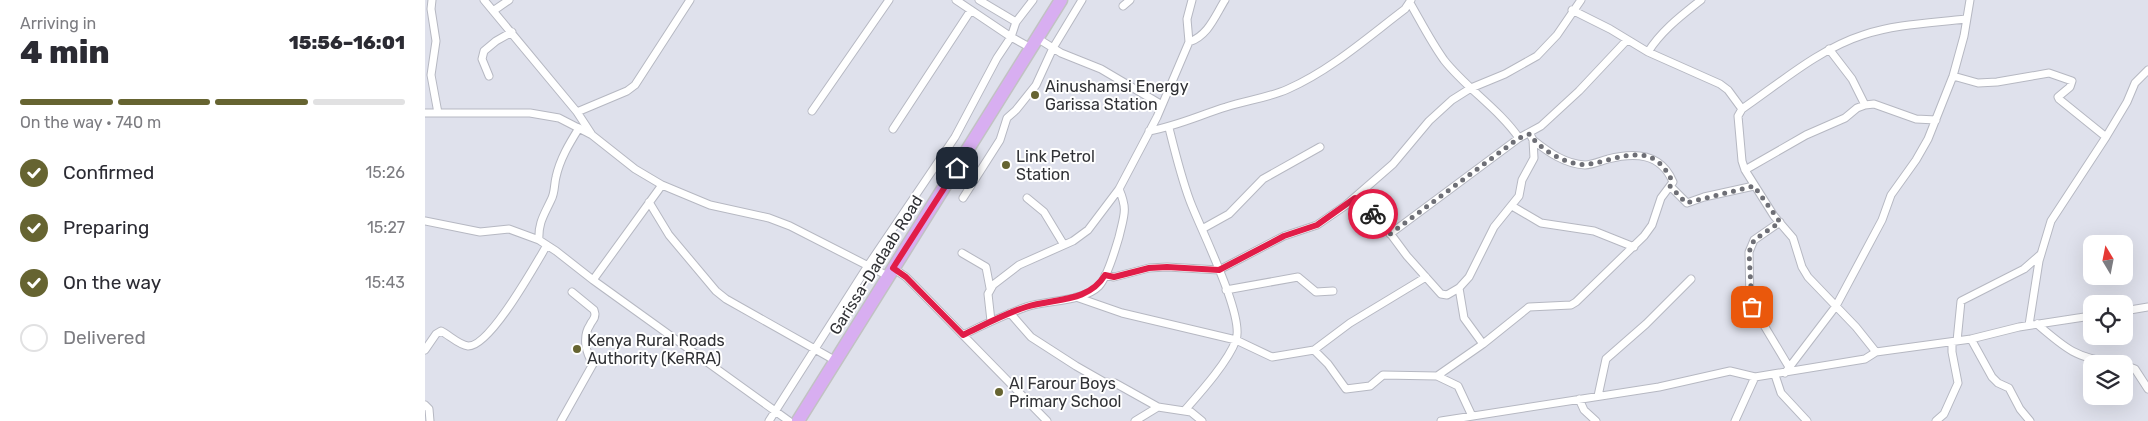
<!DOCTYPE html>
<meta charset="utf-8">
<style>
body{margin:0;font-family:Rubik,sans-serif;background:#f2f2f3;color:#2b2b33;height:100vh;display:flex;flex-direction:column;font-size:19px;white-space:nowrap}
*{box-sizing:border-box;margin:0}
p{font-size:16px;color:#7c7c81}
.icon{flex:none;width:28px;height:28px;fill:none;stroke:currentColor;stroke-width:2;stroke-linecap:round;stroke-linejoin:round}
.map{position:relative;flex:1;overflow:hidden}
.panel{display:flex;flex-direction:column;background:#fff;width:425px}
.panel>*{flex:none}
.needle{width:32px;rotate:350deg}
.fabs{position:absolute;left:1658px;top:235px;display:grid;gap:10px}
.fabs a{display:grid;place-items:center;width:50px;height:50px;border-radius:10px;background:#fff;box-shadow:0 5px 20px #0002;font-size:25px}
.pin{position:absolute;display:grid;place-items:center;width:42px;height:42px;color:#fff;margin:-21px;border-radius:10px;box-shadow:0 2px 8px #0006}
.courier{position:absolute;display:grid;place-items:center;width:50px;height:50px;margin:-25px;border:4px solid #e11d48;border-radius:50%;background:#fff;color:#222;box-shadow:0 1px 6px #0007}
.overview em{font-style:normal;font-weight:800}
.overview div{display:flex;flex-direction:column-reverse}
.overview{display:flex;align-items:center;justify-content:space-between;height:85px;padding:0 20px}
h1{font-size:32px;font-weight:800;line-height:38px}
.bar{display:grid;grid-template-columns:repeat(4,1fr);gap:8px 5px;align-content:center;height:60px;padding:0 20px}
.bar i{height:6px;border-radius:4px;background:#e1e1e2}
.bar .on{background:#666431}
.bar p{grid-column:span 4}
ol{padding:0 20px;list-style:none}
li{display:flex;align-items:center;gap:15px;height:55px}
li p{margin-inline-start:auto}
li .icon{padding:5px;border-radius:50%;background:#666431;color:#fff;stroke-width:4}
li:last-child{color:#7c7c81}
li i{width:28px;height:28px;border:2px solid #e1e1e2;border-radius:50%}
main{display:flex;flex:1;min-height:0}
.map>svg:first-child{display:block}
</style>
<main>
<section class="panel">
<div class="overview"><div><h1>4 min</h1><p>Arriving in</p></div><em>15:56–16:01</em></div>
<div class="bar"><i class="on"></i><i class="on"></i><i class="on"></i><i></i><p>On the way · 740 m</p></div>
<ol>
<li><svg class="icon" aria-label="check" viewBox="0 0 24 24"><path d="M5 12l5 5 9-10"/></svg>Confirmed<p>15:26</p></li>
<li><svg class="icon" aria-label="check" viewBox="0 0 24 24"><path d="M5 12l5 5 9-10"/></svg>Preparing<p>15:27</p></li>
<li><svg class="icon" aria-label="check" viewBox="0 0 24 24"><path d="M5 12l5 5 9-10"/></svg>On the way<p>15:43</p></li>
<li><i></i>Delivered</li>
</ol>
</section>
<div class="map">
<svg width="1723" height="421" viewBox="0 0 1723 421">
<rect width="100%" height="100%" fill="#dfe1ec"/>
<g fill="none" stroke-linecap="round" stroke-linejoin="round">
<!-- street casing -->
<g stroke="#b6b8c2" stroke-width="9">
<path id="street" d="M7 0 6 9 11 41 6 75 13 113
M59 0 152 112 167 135
M531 0 586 37 606 48
M554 0 591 22
M985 3C996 22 1006 42 1019 60 1041 88 1074 109 1094 138
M698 6 705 0
M1147 10 1185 29 1223 52 1295 84 1303 90 1317 109
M68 11 84 0
M612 38 636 53 676 69 737 105
M764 42C783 36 790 16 800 0
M1404 49 1427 79 1440 105 1449 104 1491 119 1511 120
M1223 52C1237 30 1256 16 1276 0
M64 76 57 59 59 51 71 41 87 32
M1528 76 1553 83 1572 82 1624 73 1647 81 1645 87 1633 97 1634 99 1681 137
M387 111 464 0
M152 112 202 91 210 85 265 0
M0 113H105L134 118 167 135 210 169 237 185 285 205 344 218 365 226 463 276
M744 128C750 152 756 177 765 201 775 228 820 316 811 340 803 362 775 393 760 410
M468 129 546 10
M724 131C752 126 775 115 801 107 822 100 843 98 863 89 906 70 943 37 980 9L986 0
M1320 170 1381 135 1420 118 1432 108 1440 105
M1245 186 1262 203 1279 197 1329 186
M538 198 575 140 582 118 591 110 611 85 628 48 657 0
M602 198 619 212 639 245
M930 198 956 221 982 256 1016 294 1022 295 1034 288 1044 277 1069 227 1094 196 1097 180 1109 158 1108 140 1105 134
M224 202 244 235 291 291 301 299 411 361
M1087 206 1116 223 1169 231 1209 247
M0 221 55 232 84 229 114 240 131 251 168 280 364 421
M1355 222 1329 240 1324 252 1325 302 1364 367
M777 229 804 214 838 179 895 147
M965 234 1094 138 1116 126 1154 91 1202 40
M114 240C113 223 119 215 126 200 130 193 129 185 131 177 135 159 144 144 154 128
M537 253 561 267 565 288
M468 268 481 277 491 287 622 421
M680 275 689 277 724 268 742 267 794 270 859 236 892 225 921 205 968 164 1004 121 1027 100 1046 88 1080 74 1112 56 1132 35 1156 0
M168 280 237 185
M1034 288 1039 318 1058 344
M801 290 873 277 891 292 908 291
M651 297 697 313 811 340 847 357 889 350 903 364 921 389 945 386 958 375 1012 376 1058 344 1104 307 1146 305 1151 302 1219 236 1227 225 1236 198 1248 182C1236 153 1210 152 1183 159 1176 161 1167 165 1160 165 1140 164 1123 152 1108 140
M1699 311 1723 307
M585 313 606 337 651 366 679 382 690 383 733 407 766 412 777 421
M566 321 563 294 568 285 594 265 648 241 663 230 694 189 732 117 764 42 762 19 767 0
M1612 324C1642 350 1650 357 1691 364
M1604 325 1614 261 1626 221 1681 137 1702 102 1710 83 1723 70
M538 335C558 325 579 315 601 307 621 300 658 302 674 286 683 276 690 250 694 237 699 215 703 210 694 189
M1546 339 1567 377 1573 383 1584 388 1595 409 1605 421
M1532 341 1536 301 1599 269 1615 255
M0 350 11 334 16 331C24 335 34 345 43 346 65 347 110 265 122 245
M889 350 925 323 1001 277
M1451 352 1431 327 1383 277 1377 267 1368 238 1349 216 1320 170 1317 161 1313 116 1317 109C1355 83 1394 49 1438 35 1471 24 1507 23 1541 19
M1699 365 1710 369 1723 389
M1360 373 1411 306 1457 220 1466 195 1491 160 1503 139 1528 76 1539 36 1545 0
M1350 375 1356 393 1382 421
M1012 376 1033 386 1047 416
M1173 396 1181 359 1221 324 1266 279
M1154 399 1159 410 1171 421
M0 405 4 409 5 421
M136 421 168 364C161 353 157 337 165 325 167 320 170 320 170 314L169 310 147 292
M344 421 444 264 530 137 572 58 586 37 591 22 608 0
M710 421 733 407
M1016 421 1234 387 1305 371 1330 377
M1310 421 1330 377 1440 359 1451 352 1546 339 1594 327 1666 316
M1511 421 1519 414 1533 383 1527 352V342"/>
</g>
<!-- highway casing -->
<g stroke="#c1c2c3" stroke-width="15">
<path id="highway" d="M373 421 636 0"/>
</g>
<!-- street -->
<use href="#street" stroke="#fff" stroke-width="7"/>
<!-- highway -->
<use href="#highway" stroke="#d8aef1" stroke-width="12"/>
</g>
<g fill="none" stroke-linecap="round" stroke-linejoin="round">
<!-- done -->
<path stroke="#6e6f76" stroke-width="5" stroke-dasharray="0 9" d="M948 214 956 221 965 234 1094 138 1105 134C1113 149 1146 168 1164 164 1197 159 1227 139 1247 181L1245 186 1261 203 1329 186 1355 222 1329 240 1324 252 1327 307"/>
<!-- route -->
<path stroke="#e11d48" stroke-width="6" d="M532 168 468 268 481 277 538 335C559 325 579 314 601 307 629 298 663 303 680 275L689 277 724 268 742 267 794 270 859 236 892 225 930 198 948 214"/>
</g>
<!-- markers -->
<g fill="#666431" stroke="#fff" stroke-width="2">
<circle cx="610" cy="95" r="5"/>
<circle cx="581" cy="165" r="5"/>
<circle cx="152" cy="349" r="5"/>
<circle cx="574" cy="392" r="5"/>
</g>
<g text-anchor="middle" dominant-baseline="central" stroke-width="4" stroke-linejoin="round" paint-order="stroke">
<!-- poi labels -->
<g font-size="16" fill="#313236" stroke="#fff" text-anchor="start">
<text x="620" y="86">Ainushamsi Energy<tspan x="620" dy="18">Garissa Station</tspan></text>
<text x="591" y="156">Link Petrol<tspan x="591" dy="18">Station</tspan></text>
<text x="162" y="340">Kenya Rural Roads<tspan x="162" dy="18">Authority (KeRRA)</tspan></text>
<text x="584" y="383">Al Farour Boys<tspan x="584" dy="18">Primary School</tspan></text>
</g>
<!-- street labels -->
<g font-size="16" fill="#313236" stroke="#fff">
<text transform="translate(451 265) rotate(-58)">Garissa-Dadaab Road</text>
</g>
</g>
</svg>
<div class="fabs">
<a><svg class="needle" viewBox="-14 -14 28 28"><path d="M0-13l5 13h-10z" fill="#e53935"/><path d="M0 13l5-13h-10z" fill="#7c7c81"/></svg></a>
<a><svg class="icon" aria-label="locate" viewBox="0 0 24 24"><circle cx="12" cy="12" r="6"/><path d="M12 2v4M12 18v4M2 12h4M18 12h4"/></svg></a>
<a><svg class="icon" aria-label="layers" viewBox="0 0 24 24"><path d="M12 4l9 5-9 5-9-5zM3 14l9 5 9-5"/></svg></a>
</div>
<div class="pin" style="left:1327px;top:307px;background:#ea580c"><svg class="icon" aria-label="bag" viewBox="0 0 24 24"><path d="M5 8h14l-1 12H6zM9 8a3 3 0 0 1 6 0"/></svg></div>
<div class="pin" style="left:532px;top:168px;background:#1f2937"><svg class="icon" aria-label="home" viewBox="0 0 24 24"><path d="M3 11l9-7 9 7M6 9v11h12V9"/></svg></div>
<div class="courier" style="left:948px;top:214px"><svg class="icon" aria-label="bike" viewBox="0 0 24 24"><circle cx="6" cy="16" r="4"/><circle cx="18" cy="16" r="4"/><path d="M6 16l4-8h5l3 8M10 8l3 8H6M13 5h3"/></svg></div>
</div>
</main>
